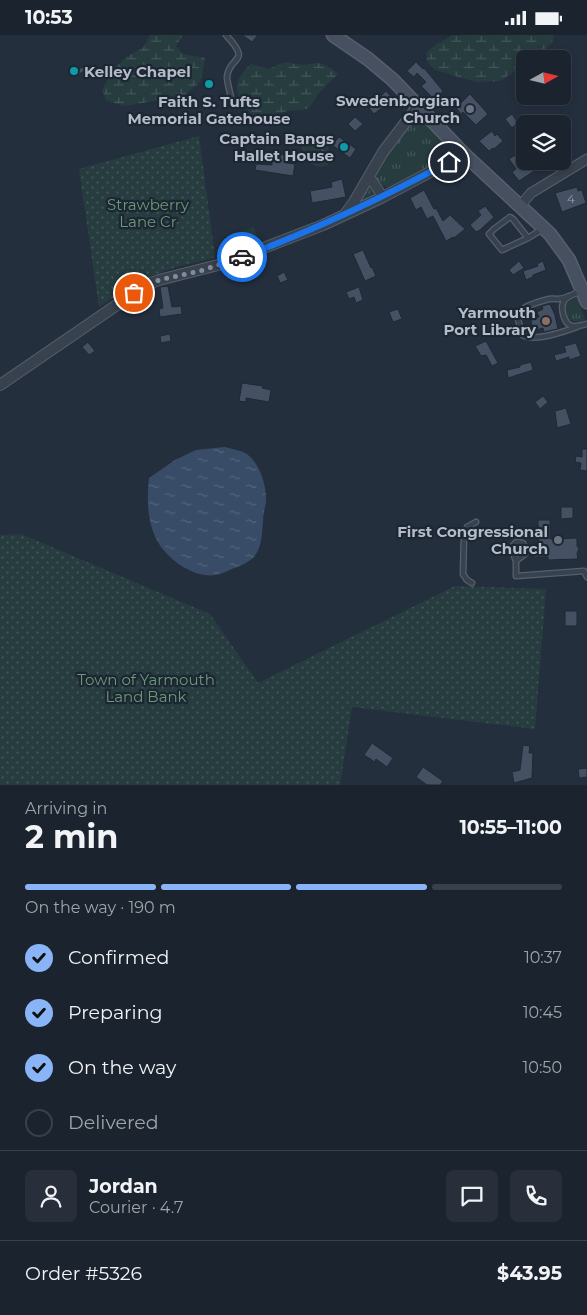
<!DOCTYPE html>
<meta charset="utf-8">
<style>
body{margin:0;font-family:Montserrat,sans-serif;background:#282f3a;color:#f1f3f6;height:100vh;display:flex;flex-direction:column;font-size:19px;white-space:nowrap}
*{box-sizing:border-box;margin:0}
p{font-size:16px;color:#a0a4aa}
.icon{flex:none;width:28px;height:28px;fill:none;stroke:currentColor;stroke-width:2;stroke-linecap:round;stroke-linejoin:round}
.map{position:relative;height:750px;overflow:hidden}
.side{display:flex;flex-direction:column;background:#1b232e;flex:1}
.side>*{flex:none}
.needle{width:32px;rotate:82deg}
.tools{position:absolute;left:516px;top:15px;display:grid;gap:10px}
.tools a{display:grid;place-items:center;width:55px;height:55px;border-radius:8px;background:#1b232e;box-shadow:0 2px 8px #0003,0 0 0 1px #39404a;font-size:25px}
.pin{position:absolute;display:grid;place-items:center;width:42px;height:42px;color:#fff;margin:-21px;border:2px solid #fff;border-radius:50%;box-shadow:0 1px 5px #0007}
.courier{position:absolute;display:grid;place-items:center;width:50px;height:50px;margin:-25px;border:4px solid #1a73e8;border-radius:50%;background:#fff;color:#222;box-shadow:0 1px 6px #0007}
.headline em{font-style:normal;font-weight:700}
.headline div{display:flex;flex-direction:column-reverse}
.headline{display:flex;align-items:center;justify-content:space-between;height:85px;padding:0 25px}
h1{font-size:32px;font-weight:700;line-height:38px}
.bar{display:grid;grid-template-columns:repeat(4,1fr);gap:8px 5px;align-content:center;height:60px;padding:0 25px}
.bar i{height:6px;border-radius:4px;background:#39404a}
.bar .current{background:#8ab4f8}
.bar p{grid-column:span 4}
.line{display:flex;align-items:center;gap:12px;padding:0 25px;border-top:1px solid #39404a}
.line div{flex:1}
.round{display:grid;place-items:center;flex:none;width:52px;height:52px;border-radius:8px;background:#282f3a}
ol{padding:0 25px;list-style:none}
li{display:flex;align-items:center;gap:15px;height:55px}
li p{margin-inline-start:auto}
li .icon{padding:5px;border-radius:50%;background:#8ab4f8;color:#111;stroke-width:4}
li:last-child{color:#a0a4aa}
li i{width:28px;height:28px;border:2px solid #39404a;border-radius:50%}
.status{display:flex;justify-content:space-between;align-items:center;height:35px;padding:0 25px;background:#1b232e;direction:ltr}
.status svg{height:14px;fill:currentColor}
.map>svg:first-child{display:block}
</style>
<div class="status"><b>10:53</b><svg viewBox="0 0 49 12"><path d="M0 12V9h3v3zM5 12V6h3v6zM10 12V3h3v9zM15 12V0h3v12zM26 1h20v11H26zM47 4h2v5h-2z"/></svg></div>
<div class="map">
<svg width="587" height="750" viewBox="0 0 587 750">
<defs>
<pattern id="grass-tufts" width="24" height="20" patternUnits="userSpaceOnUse" patternTransform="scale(1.25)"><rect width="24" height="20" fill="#263c3f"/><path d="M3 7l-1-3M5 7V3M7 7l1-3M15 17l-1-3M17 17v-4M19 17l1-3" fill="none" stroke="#435659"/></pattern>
<pattern id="forest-firs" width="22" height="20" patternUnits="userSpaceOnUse" patternTransform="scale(1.25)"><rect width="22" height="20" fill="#263c3f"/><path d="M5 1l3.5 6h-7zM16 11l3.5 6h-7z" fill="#435659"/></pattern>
<pattern id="wetland-marsh" width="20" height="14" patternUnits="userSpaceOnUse" patternTransform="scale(1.25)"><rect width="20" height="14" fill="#263c3f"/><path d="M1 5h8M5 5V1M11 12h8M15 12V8" fill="none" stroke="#435659"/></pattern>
<pattern id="park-dots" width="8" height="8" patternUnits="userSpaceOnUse" patternTransform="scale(1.25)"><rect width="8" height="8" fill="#263c3f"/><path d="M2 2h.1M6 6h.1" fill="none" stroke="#435659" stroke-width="1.8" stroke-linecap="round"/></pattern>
<pattern id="water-ripples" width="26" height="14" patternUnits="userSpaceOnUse" patternTransform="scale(1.25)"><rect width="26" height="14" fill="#394c67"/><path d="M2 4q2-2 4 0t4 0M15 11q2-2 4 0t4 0" fill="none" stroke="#53647b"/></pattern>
</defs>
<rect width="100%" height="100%" fill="#242f3e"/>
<!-- grass -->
<path fill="url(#grass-tufts)" d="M421 82 452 115 451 121 392 153C380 151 374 146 376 134L414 83Z
M369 148 378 159 360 170 357 168Z
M575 263 578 264 585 284 584 286C565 291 556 271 575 263Z"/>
<!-- forest -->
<path fill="url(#forest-firs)" d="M308 104C327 105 332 111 328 130 314 137 295 120 304 105Z"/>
<!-- wetland -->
<path fill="url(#wetland-marsh)" d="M150 0H183L176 11 183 19 205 23 201 46 184 61 124 71 106 65 102 55 112 36 126 22 143 13Z
M452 0H554L552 8 535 24H525V30L500 46 476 47 435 35 427 27 426 18C433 9 443 7 452 0Z
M288 27C312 36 314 18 338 39L320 57 308 74 288 76 256 84C237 64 227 50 251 29L269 34 279 29Z"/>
<!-- park -->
<path fill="url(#park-dots)" d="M199 101 215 222C199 227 182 230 167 235 142 243 120 258 99 272L79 134Z
M21 499 210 579 258 648 455 551 546 554 535 694 352 672 340 750H0V500Z"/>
<!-- pitch -->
<path fill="#263c3f" d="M254 192 258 204 231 213 227 201Z"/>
<!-- water -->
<path fill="url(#water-ripples)" d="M225 412C231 414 238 415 243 417 259 424 267 451 266 467 265 473 263 479 263 486 262 498 262 512 254 522 249 527 240 531 234 533 226 537 215 542 205 540 184 537 161 518 154 499 147 482 147 461 149 443L175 425 196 415Z"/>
<!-- building -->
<path fill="#455162" stroke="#1f2835" d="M242 0H258L252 7Z
M416 27 423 34 424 33 443 56 440 59 446 65 441 71 421 51 426 47 417 38 414 42 407 36Z
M74 29 77 34 92 30 74 43 68 34Z
M212 45 213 52H205L204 46Z
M386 56 393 64 385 72 384 71 374 79 369 73Z
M470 59 488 79 476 90 463 77 461 79 456 73Z
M512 79 518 88 512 93 505 84Z
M355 82 363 89 355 96 348 89Z
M492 96 495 101 497 99 503 106 494 114 493 113 489 116 479 106Z
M339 102 356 114 350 123 332 110Z
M279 119 288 121 287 128 295 129 293 141 255 135 256 129 272 130V126H279Z
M517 119 526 131 532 126H538L542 131 519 146 512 137 516 134 509 124Z
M554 126H556L560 133 553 137 548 129Z
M342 144 346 162 312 168 310 156 332 152 331 147Z
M577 152 578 156 582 155 586 168 562 177 555 158Z
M424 155 434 174 436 173 443 186 450 180 465 194 454 203 453 202 446 206 433 181 427 184 421 172 416 175 410 163Z
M485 171 494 182 480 195 476 197 470 190 481 180 478 176Z
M363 215 371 233 372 232 376 241 365 246 353 219Z
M519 226 524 233 513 240 509 235Z
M543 226 546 235 533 240V242L526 245 523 236 538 231 537 229Z
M284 237 288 245 280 248 277 241Z
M168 251 172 272 181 271 182 279 160 282 159 274 163 273 160 252Z
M359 252 363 265 356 268 354 262 349 264 346 257Z
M550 269 555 280 558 294 544 297 543 293 533 296 531 285 539 282 537 277 543 274 542 271Z
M398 274 402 284 393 287 389 277Z
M170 299 171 306 161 308 160 301Z
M486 306 498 328 492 331 486 320 481 321 475 311Z
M88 307 95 316 89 320 82 312Z
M576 308 581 321 569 325V322L556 326 554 320 566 317 564 311Z
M531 327 533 335 508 343 507 335 520 332V330Z
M242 348 263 351 262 353 271 355 269 367 246 363V367L239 366Z
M543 361 548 367 540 374 535 367Z
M566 373 571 389 557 393 555 376Z
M582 414H587V436L580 435 581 428 575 427 576 421 582 422Z
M561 472H573V483L561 484Z
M538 485H550V504L577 503V511L579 514 577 518 578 524 548 525V522H533V515H536V512H539Z
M565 576H577V591H565Z
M372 708 393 723 387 732 376 724 375 727 364 720Z
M523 710 530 711 529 718H533L532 743 514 748 512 737 520 735Z
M423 732 443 746 440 750H427L416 742Z
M587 733V742L579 743 578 734Z"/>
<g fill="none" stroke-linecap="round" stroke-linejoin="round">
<!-- service casing -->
<g stroke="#565f6c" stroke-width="7">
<path id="service" d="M226 0C253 29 229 20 227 42 227 48 230 56 231 63
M528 203 513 184 510 182 494 194 489 199 502 215 528 203 544 193
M582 256C567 261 558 265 564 282 568 294 576 292 587 289
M569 261C560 266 558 263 549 264 541 266 520 272 517 280L522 300C535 307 563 297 577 292
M516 507 523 508 526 515 525 519 516 526 511 513Z
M516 526V541L584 536 587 542
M472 548 467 545 463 539 464 501 467 492 476 487"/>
</g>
<!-- minor casing -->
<g stroke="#565f6c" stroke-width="11">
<path id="minor" d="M369 141 383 162
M520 171 531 158 587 124"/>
</g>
<!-- tertiary casing -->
<g stroke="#565f6c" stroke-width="12">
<path id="tertiary" d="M346 178 354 167 383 117 418 71
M0 350 146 250 159 245 222 229 323 190 383 162 464 119"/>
</g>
<!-- secondary casing -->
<g stroke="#565f6c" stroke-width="15">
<path id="secondary" d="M333 0 368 24 393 45 464 119 550 199 569 225 587 267"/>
</g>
<!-- service -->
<use href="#service" stroke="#38414e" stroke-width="4.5"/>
<!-- minor -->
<use href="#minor" stroke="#38414e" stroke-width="9"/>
<!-- tertiary -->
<use href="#tertiary" stroke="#38414e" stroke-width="10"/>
<!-- secondary -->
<use href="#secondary" stroke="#465061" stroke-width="12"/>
</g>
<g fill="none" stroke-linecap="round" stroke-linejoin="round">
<!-- done -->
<path stroke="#828b98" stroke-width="5" stroke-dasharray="0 9" d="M134 258 159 245 200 236 242 222"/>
<!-- route -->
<path stroke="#1a73e8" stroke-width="6" d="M242 222C315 195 380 164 449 127"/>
</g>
<!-- markers -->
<g fill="#0f9aa8" stroke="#1d2633" stroke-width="2">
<circle cx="74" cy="36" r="5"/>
<circle cx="209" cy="49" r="5"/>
<circle cx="344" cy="112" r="5"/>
</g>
<g fill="#6b7280" stroke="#1d2633" stroke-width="2">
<circle cx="470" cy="74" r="5"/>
<circle cx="558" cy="505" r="5"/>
</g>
<circle fill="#8d6e63" stroke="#1d2633" stroke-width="2" cx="546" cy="286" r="5"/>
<g text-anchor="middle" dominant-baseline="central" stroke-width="4.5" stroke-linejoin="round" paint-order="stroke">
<!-- number labels -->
<g font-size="12" fill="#98a1af">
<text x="571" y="163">4</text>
</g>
<!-- poi labels -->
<g font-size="15" font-weight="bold" fill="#b4bcc9" stroke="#1d2633" text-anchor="end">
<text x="84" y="36" text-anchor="start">Kelley Chapel</text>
<text x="460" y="65">Swedenborgian<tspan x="460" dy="17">Church</tspan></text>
<text x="209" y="66" text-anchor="middle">Faith S. Tufts<tspan x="209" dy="17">Memorial Gatehouse</tspan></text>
<text x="334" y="103">Captain Bangs<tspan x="334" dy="17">Hallet House</tspan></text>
<text x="536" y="277">Yarmouth<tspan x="536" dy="17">Port Library</tspan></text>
<text x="548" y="496">First Congressional<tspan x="548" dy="17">Church</tspan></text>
</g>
<!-- park labels -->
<g font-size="15" fill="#6b9a76" stroke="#1d2633">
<text x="148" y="169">Strawberry<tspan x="148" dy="17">Lane Cr</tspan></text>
<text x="146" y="644">Town of Yarmouth<tspan x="146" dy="17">Land Bank</tspan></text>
</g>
</g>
</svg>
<div class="tools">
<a><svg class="needle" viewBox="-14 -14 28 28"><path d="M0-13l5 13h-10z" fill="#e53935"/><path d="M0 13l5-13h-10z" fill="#a0a4aa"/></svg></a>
<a><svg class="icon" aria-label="layers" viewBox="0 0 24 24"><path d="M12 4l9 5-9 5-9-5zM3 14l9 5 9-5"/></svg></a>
</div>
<div class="pin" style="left:134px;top:258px;background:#ea580c"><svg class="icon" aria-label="bag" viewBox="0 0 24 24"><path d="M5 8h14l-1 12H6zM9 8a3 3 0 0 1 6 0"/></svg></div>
<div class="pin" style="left:449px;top:127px;background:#1f2937"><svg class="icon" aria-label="home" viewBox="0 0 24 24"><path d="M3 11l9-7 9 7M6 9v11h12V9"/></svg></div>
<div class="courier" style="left:242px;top:222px"><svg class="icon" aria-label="car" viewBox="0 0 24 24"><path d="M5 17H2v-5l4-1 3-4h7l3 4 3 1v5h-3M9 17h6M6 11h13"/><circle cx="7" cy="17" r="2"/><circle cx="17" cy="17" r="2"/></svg></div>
</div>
<section class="side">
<div class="headline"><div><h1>2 min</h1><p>Arriving in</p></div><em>10:55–11:00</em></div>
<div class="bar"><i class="current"></i><i class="current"></i><i class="current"></i><i></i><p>On the way · 190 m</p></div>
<ol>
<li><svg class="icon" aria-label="check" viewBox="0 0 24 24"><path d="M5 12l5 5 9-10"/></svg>Confirmed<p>10:37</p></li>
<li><svg class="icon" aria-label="check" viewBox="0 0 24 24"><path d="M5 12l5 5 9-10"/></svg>Preparing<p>10:45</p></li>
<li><svg class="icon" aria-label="check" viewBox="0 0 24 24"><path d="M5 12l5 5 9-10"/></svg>On the way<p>10:50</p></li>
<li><i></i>Delivered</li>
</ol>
<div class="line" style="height:90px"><a class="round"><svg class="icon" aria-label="person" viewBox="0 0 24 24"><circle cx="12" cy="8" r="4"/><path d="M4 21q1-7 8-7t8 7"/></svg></a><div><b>Jordan</b><p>Courier · 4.7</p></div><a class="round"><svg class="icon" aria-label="chat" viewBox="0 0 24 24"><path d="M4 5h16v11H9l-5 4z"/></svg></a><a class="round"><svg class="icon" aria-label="phone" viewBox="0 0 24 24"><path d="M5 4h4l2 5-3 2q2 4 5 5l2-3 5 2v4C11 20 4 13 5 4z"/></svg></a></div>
<div class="line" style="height:65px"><div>Order #5326</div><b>$43.95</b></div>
</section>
